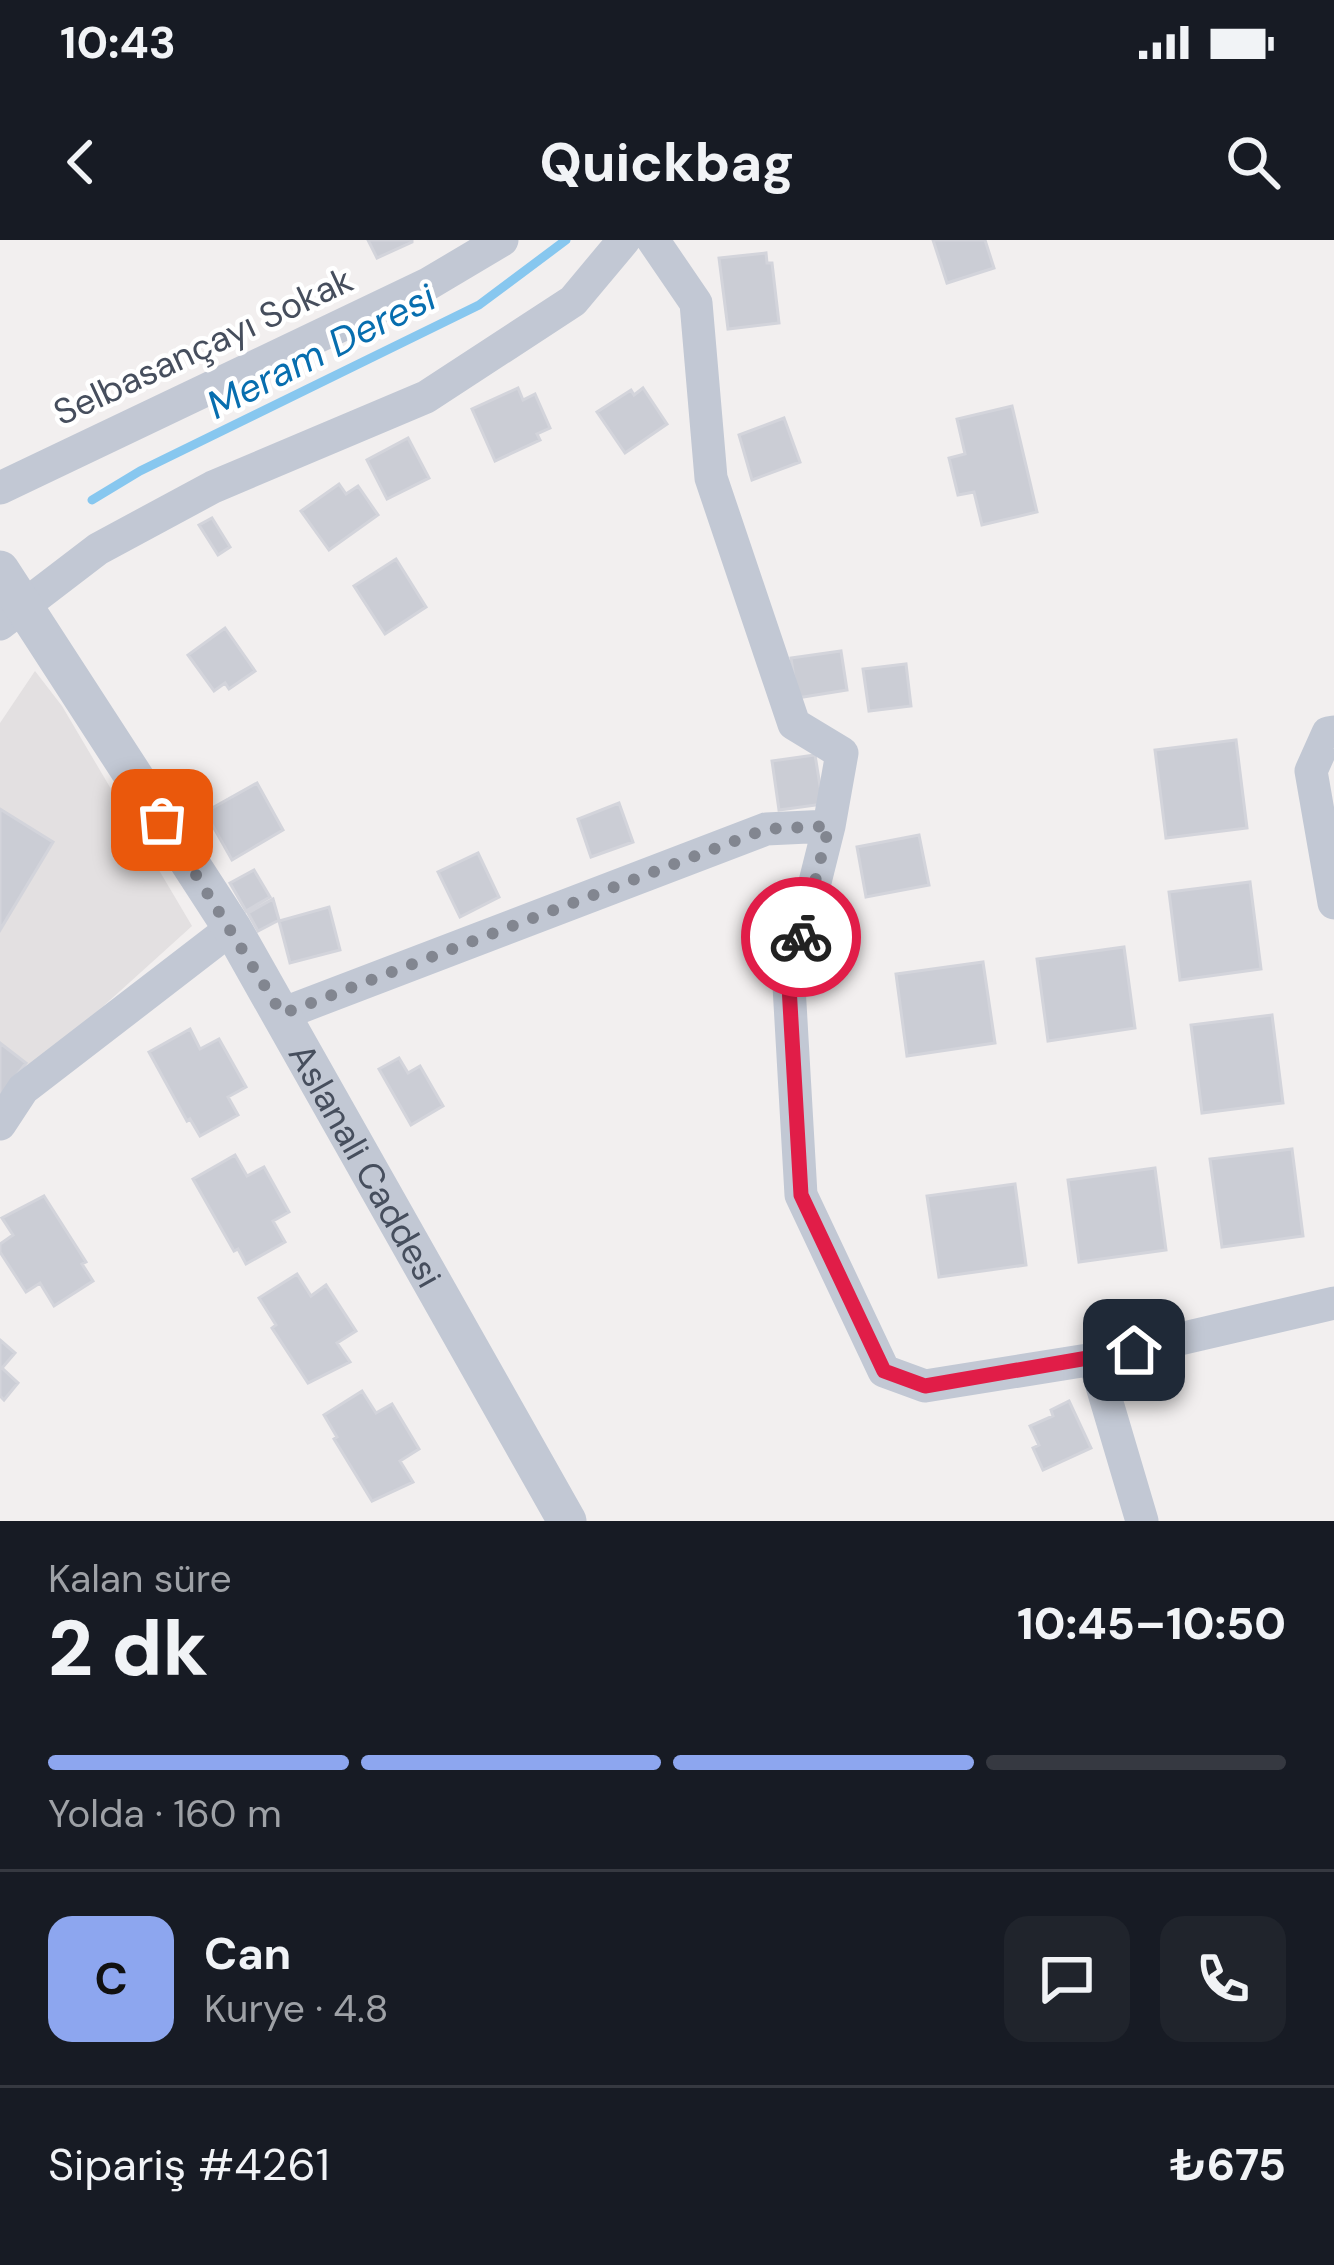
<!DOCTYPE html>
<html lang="tr">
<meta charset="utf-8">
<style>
body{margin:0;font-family:"DM Sans",sans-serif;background:#20242c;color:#f1f3f6;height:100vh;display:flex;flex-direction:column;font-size:45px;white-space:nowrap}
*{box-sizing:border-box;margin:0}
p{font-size:39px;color:#9ea1a6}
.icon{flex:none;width:66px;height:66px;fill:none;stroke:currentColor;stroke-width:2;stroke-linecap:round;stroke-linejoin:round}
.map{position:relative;height:1281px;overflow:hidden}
.sheet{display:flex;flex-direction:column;background:#171b24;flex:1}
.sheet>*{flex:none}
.pin{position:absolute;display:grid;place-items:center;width:102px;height:102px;color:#fff;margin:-51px;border-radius:24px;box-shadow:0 6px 18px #0006}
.courier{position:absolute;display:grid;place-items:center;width:120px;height:120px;margin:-60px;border:9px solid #e11d48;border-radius:50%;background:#fff;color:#222;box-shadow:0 3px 15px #0007}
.summary em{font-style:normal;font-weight:800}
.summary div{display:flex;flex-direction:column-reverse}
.summary{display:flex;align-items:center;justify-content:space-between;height:204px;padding:0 48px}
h1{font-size:78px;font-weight:800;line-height:90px}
.bar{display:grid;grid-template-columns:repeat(4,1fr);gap:18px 12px;align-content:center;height:144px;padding:0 48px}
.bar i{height:15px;border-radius:9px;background:#363941}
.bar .current{background:#8da6ef}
.bar p{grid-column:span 4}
.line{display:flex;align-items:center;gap:30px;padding:0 48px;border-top:3px solid #363941}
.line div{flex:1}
.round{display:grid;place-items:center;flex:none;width:126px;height:126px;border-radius:24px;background:#20242c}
.status{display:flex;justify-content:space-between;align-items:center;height:84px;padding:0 60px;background:#171b24;direction:ltr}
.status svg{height:33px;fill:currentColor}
header{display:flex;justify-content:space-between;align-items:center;height:156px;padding:0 48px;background:#171b24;font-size:54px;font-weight:800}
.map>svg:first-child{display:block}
</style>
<div class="status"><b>10:43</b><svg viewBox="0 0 49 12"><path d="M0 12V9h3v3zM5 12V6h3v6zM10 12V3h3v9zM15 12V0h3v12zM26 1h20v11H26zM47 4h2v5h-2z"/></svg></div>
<header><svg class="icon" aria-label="back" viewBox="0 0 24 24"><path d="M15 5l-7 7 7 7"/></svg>Quickbag<svg class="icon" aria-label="search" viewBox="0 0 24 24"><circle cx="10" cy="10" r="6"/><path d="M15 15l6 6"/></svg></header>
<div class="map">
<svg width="1334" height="1281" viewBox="0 0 1334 1281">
<rect width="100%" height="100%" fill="#f2efef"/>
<!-- education -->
<path fill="#e3e0e1" d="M35 431 62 466 192 686 26 836 0 871V483Z"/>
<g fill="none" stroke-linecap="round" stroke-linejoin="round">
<!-- stream -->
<path stroke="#87c7ef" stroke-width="9" d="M92 260 140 231 479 65 566 0"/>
</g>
<!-- building -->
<path fill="#cbcdd5" stroke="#d3d4db" stroke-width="3" d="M368 0H412V2L377 18Z
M933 0H985L994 28 947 43Z
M766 13 767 23H772L779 83 728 89 719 18Z
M518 148 523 160 535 154 550 188 537 194 540 200 495 221 472 169Z
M643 148 667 184 625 213 597 172 631 150 634 155Z
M1012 166 1037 272 982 285 974 252 958 255 949 218 965 214 957 179Z
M784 178 800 222 752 240 739 195Z
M408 198 429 238 387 259 367 220Z
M339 244 346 254 358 246 378 275 329 310 301 271Z
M212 278 230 307 218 315 199 285Z
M396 319 426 367 385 394 354 346Z
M225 388 255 431 229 449 225 443 214 451 188 415Z
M841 411 847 450 797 458 791 418Z
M906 424 911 466 869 471 863 429Z
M1236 500 1247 588 1166 598 1155 510Z
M815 515 823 564 779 570 772 521Z
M257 543 283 590 232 620 205 572Z
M619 563 633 602 591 617 578 579Z
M0 569 53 602 0 690Z
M919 595 929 645 866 657 857 607Z
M478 613 499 657 460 677 438 632Z
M254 630 270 657 246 671 230 643Z
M1250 642 1261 729 1180 740 1169 652Z
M273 659 279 680 258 691 248 673Z
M329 667 340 710 290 723 279 681Z
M1124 707 1135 788 1048 801 1037 719Z
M983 722 995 803 907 816 896 734Z
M1272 775 1283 863 1202 873 1191 785Z
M190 789 200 809 219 799 246 847 228 857 238 875 200 896 190 879 187 881 149 812Z
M0 803 26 823 0 857Z
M399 818 408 833 420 826 443 866 411 885 379 829Z
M1292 909 1303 996 1222 1007 1210 919Z
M235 915 247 936 264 927 289 972 273 981 285 1002 246 1024 238 1009 234 1011 193 939Z
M1155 928 1166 1010 1079 1022 1068 940Z
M1015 944 1026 1025 939 1037 927 956Z
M44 956 86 1022 82 1024 93 1041 54 1066 40 1043 26 1052 0 1012V1004L13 995 2 978Z
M297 1034 311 1056 326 1045 356 1091 337 1103 350 1122 308 1143 272 1088 276 1085 259 1058Z
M0 1100 15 1113 2 1128 18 1143 4 1160 0 1156Z
M362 1151 376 1173 392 1164 419 1209 400 1221 413 1242 372 1261 334 1199 337 1197 324 1175Z
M1069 1161 1091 1208 1043 1230 1033 1208 1039 1205 1030 1186 1053 1176 1051 1170Z"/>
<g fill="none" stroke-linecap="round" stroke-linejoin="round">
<!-- minor -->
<path stroke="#c2c8d4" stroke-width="33" d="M653 0 696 63 711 238 794 484 842 513 829 586 789 746 801 955 884 1131 925 1146 1094 1119 1142 1281
M0 248 428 44 502 0
M0 384 98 309 213 247 426 157 573 61 624 0
M1334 492 1328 493 1311 531 1334 663
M282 774 766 589 829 586
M0 884 23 849 232 688
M1094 1119 1334 1063"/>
<!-- tertiary -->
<path stroke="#c2c8d4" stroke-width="39" id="s1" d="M0 330 232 688 567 1281"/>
</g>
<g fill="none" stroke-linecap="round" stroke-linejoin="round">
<!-- done -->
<path stroke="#828690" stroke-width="12" stroke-dasharray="0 21.6" d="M162 580 282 774 766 589 829 586 801 697"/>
<!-- route -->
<path stroke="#e11d48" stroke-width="15" d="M801 697 789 746 801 955 884 1131 925 1146 1134 1110"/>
</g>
<g text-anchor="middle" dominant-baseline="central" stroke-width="9" stroke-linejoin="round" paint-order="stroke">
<!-- street labels -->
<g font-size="36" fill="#464e5d" stroke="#fff">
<text transform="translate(203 106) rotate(-25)">Selbasançayı Sokak</text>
<text stroke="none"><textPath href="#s1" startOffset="699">Aslanali Caddesi</textPath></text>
</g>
<!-- water labels -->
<g font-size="39" font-style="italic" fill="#076eaf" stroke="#fff">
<text transform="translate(321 111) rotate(-27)">Meram Deresi</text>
</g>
</g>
</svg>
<div class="pin" style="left:162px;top:580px;background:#ea580c"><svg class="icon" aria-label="bag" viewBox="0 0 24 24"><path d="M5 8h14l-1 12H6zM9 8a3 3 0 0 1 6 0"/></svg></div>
<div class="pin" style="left:1134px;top:1110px;background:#1f2937"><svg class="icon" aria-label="home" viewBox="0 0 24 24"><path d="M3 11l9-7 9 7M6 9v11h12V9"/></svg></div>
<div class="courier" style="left:801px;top:697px"><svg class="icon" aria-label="bike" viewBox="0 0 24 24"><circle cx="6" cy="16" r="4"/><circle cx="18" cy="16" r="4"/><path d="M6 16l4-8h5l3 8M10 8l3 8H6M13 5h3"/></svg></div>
</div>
<section class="sheet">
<div class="summary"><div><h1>2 dk</h1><p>Kalan süre</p></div><em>10:45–10:50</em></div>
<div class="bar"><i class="current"></i><i class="current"></i><i class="current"></i><i></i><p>Yolda · 160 m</p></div>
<div class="line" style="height:216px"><b class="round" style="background:#8da6ef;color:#111">C</b><div><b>Can</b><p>Kurye · 4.8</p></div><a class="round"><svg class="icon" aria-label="chat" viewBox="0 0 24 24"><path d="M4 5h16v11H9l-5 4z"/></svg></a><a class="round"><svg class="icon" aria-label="phone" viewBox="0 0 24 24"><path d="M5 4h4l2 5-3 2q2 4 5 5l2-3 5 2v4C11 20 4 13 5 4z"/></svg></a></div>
<div class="line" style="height:156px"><div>Sipariş #4261</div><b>₺675</b></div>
</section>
